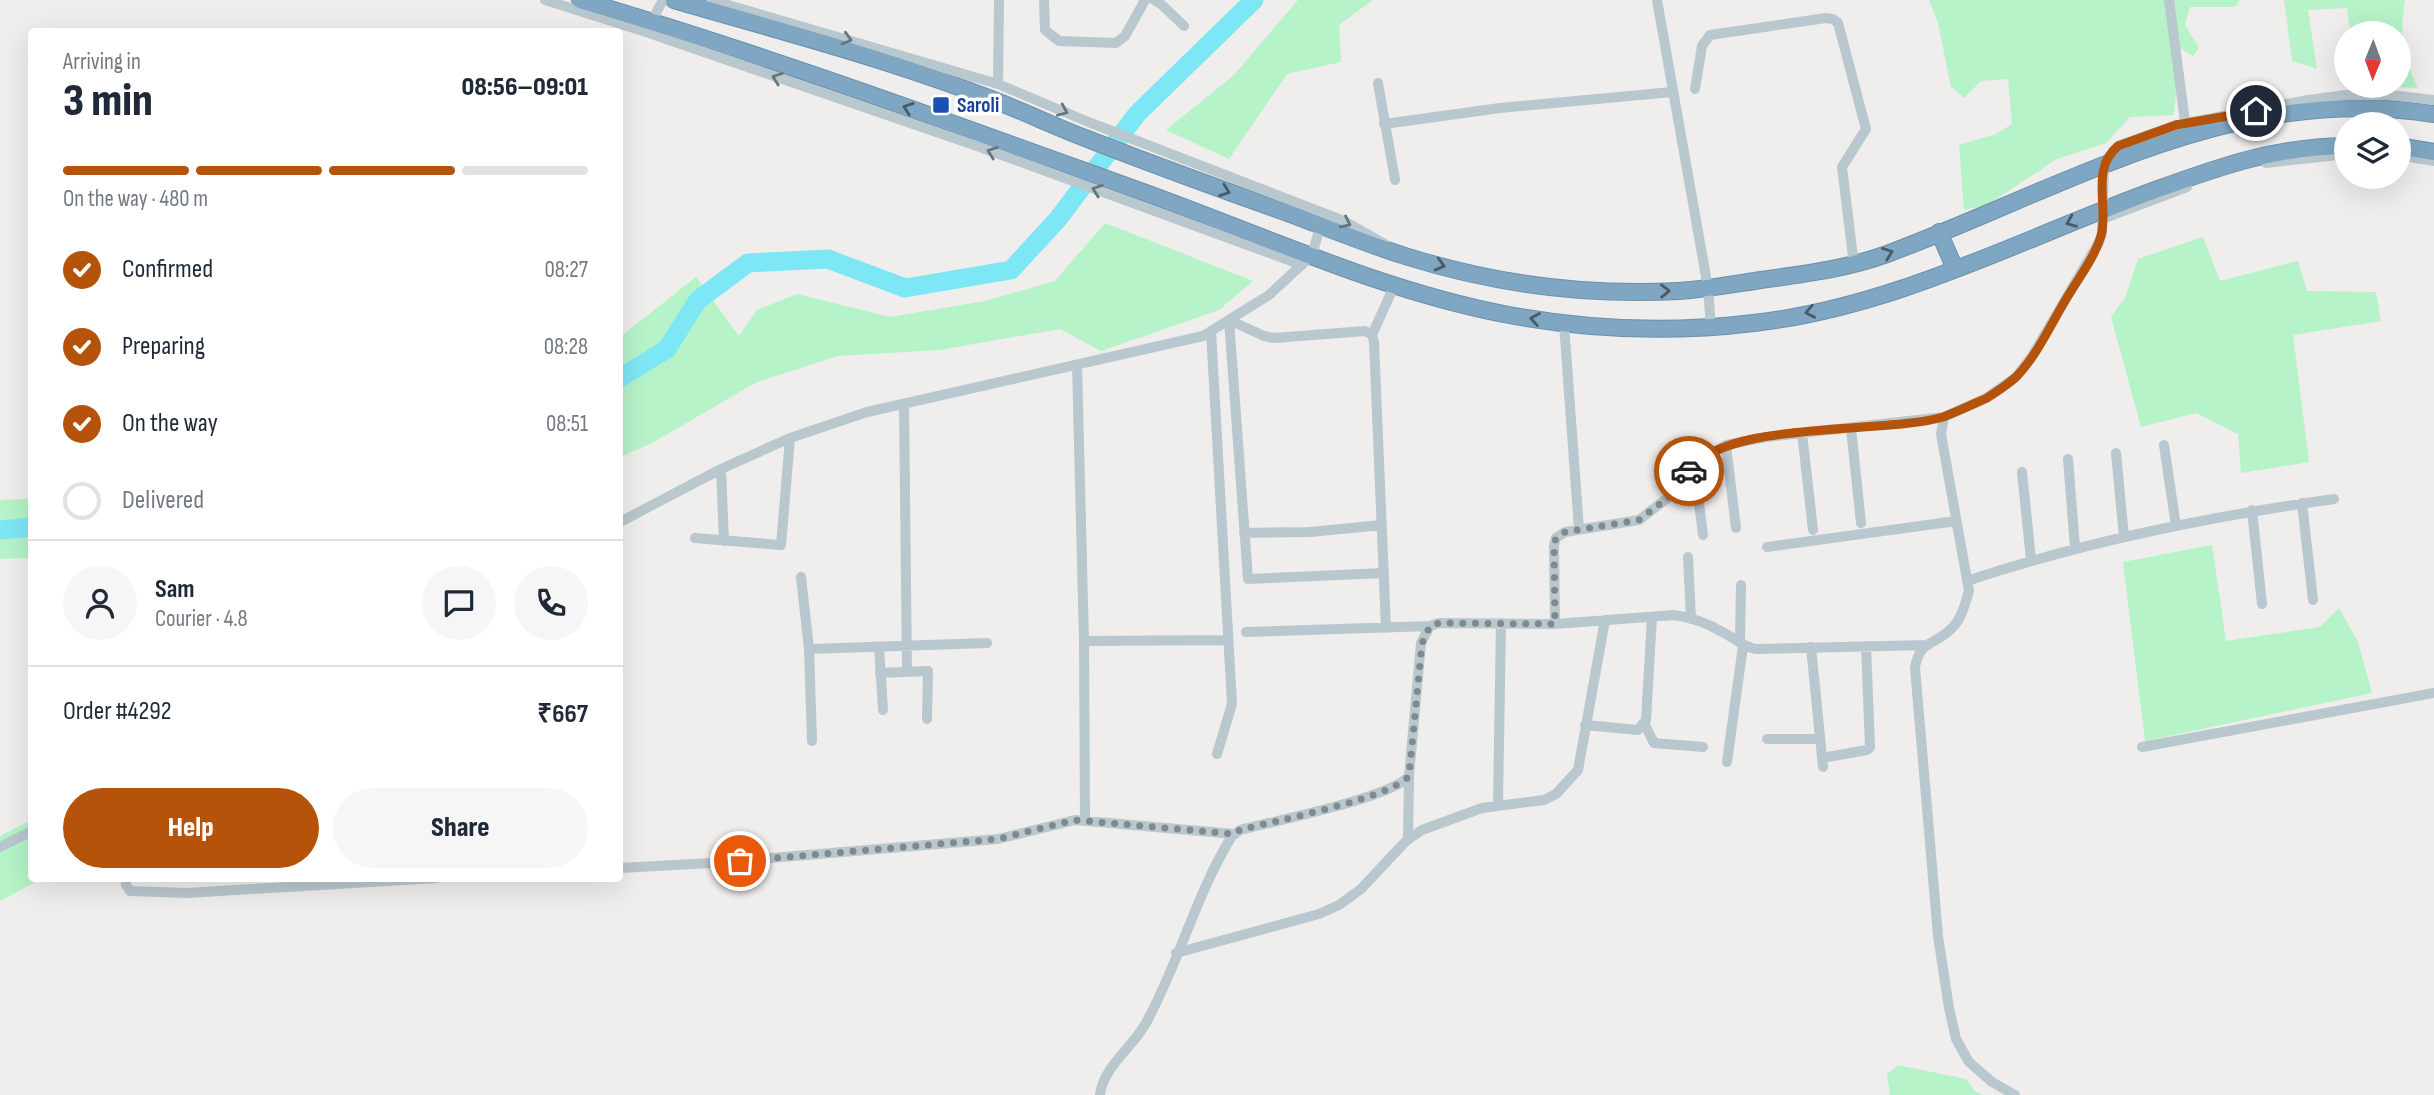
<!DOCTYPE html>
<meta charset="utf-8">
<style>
body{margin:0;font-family:"Sofia Sans Condensed",sans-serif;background:#f6f6f7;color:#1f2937;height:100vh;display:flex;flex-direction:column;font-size:26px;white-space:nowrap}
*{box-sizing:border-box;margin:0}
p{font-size:23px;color:#747a83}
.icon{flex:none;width:38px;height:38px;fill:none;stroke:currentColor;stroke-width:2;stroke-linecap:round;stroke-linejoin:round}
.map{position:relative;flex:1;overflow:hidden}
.sheet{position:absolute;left:28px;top:28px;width:595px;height:854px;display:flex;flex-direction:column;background:#fff;border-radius:7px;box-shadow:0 7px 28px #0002}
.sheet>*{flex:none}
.needle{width:46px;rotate:181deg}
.controls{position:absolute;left:2334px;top:21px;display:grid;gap:14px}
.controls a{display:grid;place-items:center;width:77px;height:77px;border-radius:50%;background:#fff;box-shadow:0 7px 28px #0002;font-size:35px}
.pin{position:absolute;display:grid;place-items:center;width:60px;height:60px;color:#fff;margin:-30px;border:4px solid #fff;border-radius:50%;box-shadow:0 2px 7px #0007}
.courier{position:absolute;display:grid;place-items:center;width:70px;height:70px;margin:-35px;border:5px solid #b45309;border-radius:50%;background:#fff;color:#222;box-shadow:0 2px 9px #0007}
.head em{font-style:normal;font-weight:800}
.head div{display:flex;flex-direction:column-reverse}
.head{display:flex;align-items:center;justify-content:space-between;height:119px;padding:0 35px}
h1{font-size:46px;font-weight:800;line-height:52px}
.bar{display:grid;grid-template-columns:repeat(4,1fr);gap:10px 7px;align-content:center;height:84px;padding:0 35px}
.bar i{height:9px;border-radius:5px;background:#e0e1e3}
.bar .active{background:#b45309}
.bar p{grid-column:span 4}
.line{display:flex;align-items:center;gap:18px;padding:0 35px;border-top:2px solid #e0e1e3}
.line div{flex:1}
.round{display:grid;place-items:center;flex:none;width:74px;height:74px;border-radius:37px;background:#f6f6f7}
ol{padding:0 35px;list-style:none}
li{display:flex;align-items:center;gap:21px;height:77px}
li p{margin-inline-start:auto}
li .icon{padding:7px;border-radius:50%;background:#b45309;color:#fff;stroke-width:4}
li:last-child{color:#747a83}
li i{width:38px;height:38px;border:4px solid #e0e1e3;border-radius:50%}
.action{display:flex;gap:14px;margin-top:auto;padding:14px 35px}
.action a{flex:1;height:80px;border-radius:42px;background:#b45309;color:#fff;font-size:28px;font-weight:800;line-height:80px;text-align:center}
.action a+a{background:#f6f6f7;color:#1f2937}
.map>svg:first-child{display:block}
</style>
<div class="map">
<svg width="2434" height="1095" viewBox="0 0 2434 1095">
<rect width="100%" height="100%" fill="#f0eded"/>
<!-- green -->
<path fill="#b6f3c8" d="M1298 0H1373L1339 25 1341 62 1287 74 1229 159 1166 130 1234 75Z
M1929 0H2240L2235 7H2190L2185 25 2199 48 2193 56 2180 48 2174 115 2130 117 2106 143 2057 159 1987 205 1964 210 1959 145 1996 134 2012 124 2008 79 1981 81 1964 98 1951 87 1938 23Z
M2284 0H2405C2399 34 2403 57 2418 88L2356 86H2399V33H2350L2347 8 2308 10 2317 69 2292 61Z
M1105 223 1253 281 1219 310 1101 351 1060 329 939 350 838 356 757 382 652 443 620 457V337L696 277 739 336 757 310 797 294 890 317 985 301 1055 281Z
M2203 237 2220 281 2298 261 2307 291 2376 292 2381 321 2293 335 2309 462 2241 473 2238 434 2196 413 2141 427 2111 317 2125 298 2138 259Z
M31 499V558L0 559V500Z
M2212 545 2226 641 2320 627 2339 608 2358 642 2372 693 2145 741 2123 562Z
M31 820 32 878 41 879 0 901V836Z
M1898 1065 1966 1079 1975 1091 1983 1095H1890L1887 1074Z"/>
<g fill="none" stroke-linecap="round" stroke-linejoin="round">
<!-- river -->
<path stroke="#7ee7f5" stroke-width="19" d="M620 378 667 349 698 300 748 263 828 259 905 288 1011 270 1058 219 1137 114 1254 0
M0 530 32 527"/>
<!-- highway casing -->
<g stroke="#6a91ad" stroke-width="18">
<path id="highway" d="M580 0C770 56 957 125 1143 192 1262 235 1380 290 1504 314 1586 330 1670 333 1754 323 1896 307 2025 237 2158 189 2224 165 2276 147 2347 146
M674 0C780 31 888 59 991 99 1023 111 1053 126 1085 138 1154 165 1223 190 1293 215 1330 229 1367 244 1405 256 1494 284 1586 296 1679 291 1706 289 1734 284 1761 280 1804 274 1846 269 1887 254 2067 187 2233 82 2434 114
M2399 146 2434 152
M1939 232 1955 269"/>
</g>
<!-- minor -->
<path stroke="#b9c7ce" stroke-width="10" d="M545 0 646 32 977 146 1302 265
M711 0 998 84 1091 123 1344 221 1385 244
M1044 0 1045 30 1059 41 1116 43 1125 36 1145 0
M1154 0 1161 4 1184 26
M1657 0 1708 288 1711 328
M2169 0 2186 129
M649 26 663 0
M1378 83 1395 180
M998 84 999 0
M1695 89 1702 46 1710 35 1826 18 1833 19 1838 23 1866 129 1842 167 1854 265
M1384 124 1500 108 1672 92
M2399 155 2434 161
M2266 163 2347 154
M2102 219 2187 187
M1564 324 1579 529
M1211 331 1232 704 1217 754
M1372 335 1395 284
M1077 365 1084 641 1085 820
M904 404 907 671
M1851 428 1861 523
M1802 433 1813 530
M1726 445 1736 528
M2164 445 2176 526
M2116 453 2124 537
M2068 459 2075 547
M1694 464 1703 535
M721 469 724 541
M2022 472 2031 560
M2302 503 2313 600
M2252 510 2262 604
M620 522 721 469 790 438 867 412 1203 336 1269 295 1312 255 1324 213
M1244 533 1310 532 1382 525
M695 538 781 545 790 438
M1767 547 1956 521
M1688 557 1691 619
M1384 573 1248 579 1229 320 1264 336 1274 338 1365 331 1372 335 1374 342 1386 628
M801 577 809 649 812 741
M1967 581C2087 541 2208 517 2334 499
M1555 624 1554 545 1556 538 1565 532 1639 520 1670 496 1694 464 1726 445 1766 437 1944 417
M1246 632 1430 626
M1084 641 1228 640
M1740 643 1741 585
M879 647 883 710
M1811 647 1823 767
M809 649 987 643
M880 673 928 671 927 719
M1644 723 1654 743 1703 747
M1585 725 1638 730 1646 720 1652 617
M1767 739H1820
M2142 747 2434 693
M1822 758 1867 750 1870 747 1866 646
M1727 762 1743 646
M1498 804 1501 623
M1408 840 1409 776
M0 847 32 831
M620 868 712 863 998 839 1075 820 1235 834
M126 878V885L130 891 187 893 437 878
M1176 953 1319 914 1339 905 1361 889 1406 841 1422 830 1482 808 1544 800 1556 794 1578 770 1605 620
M1100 1095C1103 1067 1133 1047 1146 1023 1179 963 1196 894 1232 836L1240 830C1274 821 1391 798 1409 776L1421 643 1430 626 1439 623 1555 624 1674 615C1691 617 1711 625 1726 634 1737 640 1744 647 1756 649L1927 645
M2015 1095 1992 1082 1969 1062 1956 1039 1949 1008 1938 936 1915 668C1919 640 1936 645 1952 628 1962 618 1965 604 1969 591L1941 434 1944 417 1986 398 2016 377 2032 356 2099 242 2102 233 2104 164 2118 146 2176 125 2308 100 2346 95H2390L2434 100"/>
<!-- highway -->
<use href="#highway" stroke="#7fa6c2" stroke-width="16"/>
</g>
<!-- one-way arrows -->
<defs><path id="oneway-chevron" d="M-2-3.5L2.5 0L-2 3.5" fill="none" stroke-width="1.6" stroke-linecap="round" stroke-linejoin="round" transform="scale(1.75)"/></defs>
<g stroke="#66767e">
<use href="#oneway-chevron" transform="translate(847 39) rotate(16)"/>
<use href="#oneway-chevron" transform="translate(777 78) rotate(-160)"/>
<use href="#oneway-chevron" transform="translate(1063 111) rotate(23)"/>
<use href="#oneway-chevron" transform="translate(992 152) rotate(-160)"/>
<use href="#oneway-chevron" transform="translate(1097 190) rotate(-160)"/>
<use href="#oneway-chevron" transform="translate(1346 223) rotate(26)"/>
</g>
<g stroke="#495b66">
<use href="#oneway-chevron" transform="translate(908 108) rotate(-161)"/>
<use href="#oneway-chevron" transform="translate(1225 191) rotate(20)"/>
<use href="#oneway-chevron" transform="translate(2071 222) rotate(158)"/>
<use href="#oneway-chevron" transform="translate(1888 253) rotate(-20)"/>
<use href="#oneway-chevron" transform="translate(1440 265) rotate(15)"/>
<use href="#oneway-chevron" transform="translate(1665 291) rotate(-1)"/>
<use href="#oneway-chevron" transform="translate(1810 312) rotate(169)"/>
<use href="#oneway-chevron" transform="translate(1535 319) rotate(-170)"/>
</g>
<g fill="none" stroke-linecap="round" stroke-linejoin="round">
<!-- done -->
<path stroke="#80898f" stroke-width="7" stroke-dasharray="0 12.6" d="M740 861 998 839 1075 820 1234 834 1240 830C1274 821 1391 798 1409 776L1422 643 1430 626 1439 623 1555 624 1554 545 1556 538 1565 532 1639 520 1670 496 1689 471"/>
<!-- route -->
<path stroke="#b45309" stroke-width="9" d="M1689 471C1727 419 1881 435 1943 417 1952 414 1978 402 1987 398 1996 392 2009 384 2017 376 2037 355 2050 326 2065 301 2077 280 2094 259 2101 236 2109 207 2090 169 2118 146L2176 125 2256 111"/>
</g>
<!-- markers -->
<rect fill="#1a4fb4" stroke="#fff" stroke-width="2.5" x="932" y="96" width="18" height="18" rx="3.5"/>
<g text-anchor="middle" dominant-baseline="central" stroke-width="7" stroke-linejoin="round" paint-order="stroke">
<!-- transit labels -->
<g font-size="21" font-weight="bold" fill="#164399" stroke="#fff" text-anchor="start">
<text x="957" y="105">Saroli</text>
</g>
</g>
</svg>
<div class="controls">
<a><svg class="needle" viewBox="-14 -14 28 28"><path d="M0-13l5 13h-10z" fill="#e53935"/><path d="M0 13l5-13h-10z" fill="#747a83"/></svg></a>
<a><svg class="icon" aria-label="layers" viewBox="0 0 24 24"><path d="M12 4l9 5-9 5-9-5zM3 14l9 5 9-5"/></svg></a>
</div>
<div class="pin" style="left:740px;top:861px;background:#ea580c"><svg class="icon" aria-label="bag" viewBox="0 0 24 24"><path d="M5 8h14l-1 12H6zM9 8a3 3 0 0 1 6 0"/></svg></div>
<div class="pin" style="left:2256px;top:111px;background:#1f2937"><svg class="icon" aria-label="home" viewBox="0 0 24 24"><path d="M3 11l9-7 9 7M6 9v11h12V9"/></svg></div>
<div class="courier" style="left:1689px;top:471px"><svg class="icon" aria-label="car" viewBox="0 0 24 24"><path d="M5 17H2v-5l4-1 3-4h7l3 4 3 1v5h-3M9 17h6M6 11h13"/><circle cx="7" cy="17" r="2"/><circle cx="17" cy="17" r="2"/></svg></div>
<section class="sheet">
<div class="head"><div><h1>3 min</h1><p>Arriving in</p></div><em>08:56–09:01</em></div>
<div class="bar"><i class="active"></i><i class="active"></i><i class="active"></i><i></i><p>On the way · 480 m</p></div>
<ol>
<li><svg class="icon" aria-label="check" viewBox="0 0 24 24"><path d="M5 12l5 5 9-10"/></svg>Confirmed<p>08:27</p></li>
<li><svg class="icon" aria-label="check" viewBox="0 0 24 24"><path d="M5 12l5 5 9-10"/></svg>Preparing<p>08:28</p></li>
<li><svg class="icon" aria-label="check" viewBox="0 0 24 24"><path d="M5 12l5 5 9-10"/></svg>On the way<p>08:51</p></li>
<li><i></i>Delivered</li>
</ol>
<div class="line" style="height:126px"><a class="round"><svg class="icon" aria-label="person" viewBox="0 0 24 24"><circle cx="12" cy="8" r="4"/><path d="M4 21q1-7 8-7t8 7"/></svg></a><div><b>Sam</b><p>Courier · 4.8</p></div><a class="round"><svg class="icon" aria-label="chat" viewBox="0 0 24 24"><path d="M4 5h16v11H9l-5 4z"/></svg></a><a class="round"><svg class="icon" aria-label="phone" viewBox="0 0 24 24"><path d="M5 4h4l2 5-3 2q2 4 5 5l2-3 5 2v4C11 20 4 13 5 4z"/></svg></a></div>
<div class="line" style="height:91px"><div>Order #4292</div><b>₹667</b></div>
<div class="action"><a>Help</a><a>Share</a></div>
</section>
</div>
